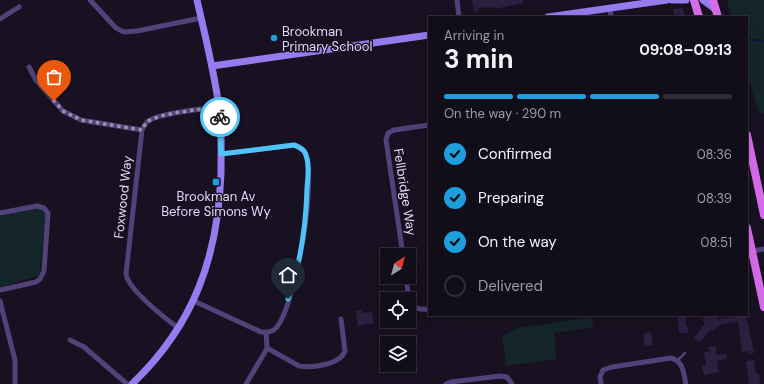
<!DOCTYPE html>
<meta charset="utf-8">
<style>
body{margin:0;font-family:"DM Sans",sans-serif;background:#1e1b26;color:#f1f3f6;height:100vh;display:flex;flex-direction:column;font-size:15px;white-space:nowrap}
*{box-sizing:border-box;margin:0}
p{font-size:13px;color:#9c9ca2}
.icon{flex:none;width:22px;height:22px;fill:none;stroke:currentColor;stroke-width:2;stroke-linecap:round;stroke-linejoin:round}
.map{position:relative;flex:1;overflow:hidden}
.details{position:absolute;left:428px;top:16px;width:320px;height:300px;display:flex;flex-direction:column;background:#110d19;border-radius:0px;box-shadow:0 4px 16px #0002,0 0 0 1px #302d38}
.details>*{flex:none}
.needle{width:26px;rotate:36deg}
.controls{position:absolute;left:380px;top:248px;display:grid;gap:8px}
.controls a{display:grid;place-items:center;width:36px;height:36px;border-radius:0px;background:#110d19;box-shadow:0 4px 16px #0002,0 0 0 1px #302d38;font-size:20px}
.pin{position:absolute;display:grid;place-items:center;width:34px;height:34px;color:#fff;margin:-41px -17px;border-radius:50% 50% 50% 0;rotate:-45deg;box-shadow:0 0 4px #0007}
.pin .icon{rotate:45deg}
.courier{position:absolute;display:grid;place-items:center;width:40px;height:40px;margin:-20px;border:3px solid #4fc3f7;border-radius:50%;background:#fff;color:#222;box-shadow:0 1px 5px #0007}
.overview em{font-style:normal;font-weight:700}
.overview div{display:flex;flex-direction:column-reverse}
.overview{display:flex;align-items:center;justify-content:space-between;height:68px;padding:0 16px}
h1{font-size:26px;font-weight:700;line-height:30px}
.bar{display:grid;grid-template-columns:repeat(4,1fr);gap:6px 4px;align-content:center;height:48px;padding:0 16px}
.bar i{height:5px;border-radius:3px;background:#302d38}
.bar .selected{background:#1e9fdd}
.bar p{grid-column:span 4}
ol{padding:0 16px;list-style:none}
li{display:flex;align-items:center;gap:12px;height:44px}
li p{margin-inline-start:auto}
li .icon{padding:4px;border-radius:50%;background:#1e9fdd;color:#111;stroke-width:4}
li:last-child{color:#9c9ca2}
li i{width:22px;height:22px;border:2px solid #302d38;border-radius:50%}
.map>svg:first-child{display:block}
</style>
<div class="map">
<svg width="764" height="384" viewBox="0 0 764 384">
<rect width="100%" height="100%" fill="#171121"/>
<!-- green -->
<path fill="#14262a" d="M727 0H764V114L758 111 747 72V17H731Z
M39 208 46 212 43 245 39 276 0 287V216Z
M592 317 593 327 554 333 556 359 506 366 502 336 518 328Z"/>
<g fill="none" stroke-linecap="round" stroke-linejoin="round">
<!-- stream -->
<path stroke="#10163a" stroke-width="2" d="M747 39 764 41"/>
</g>
<!-- building -->
<path fill="#2d1f3f" d="M472 0H523V3L495 9V7L489 8V7L479 8V11L474 12Z
M681 8 683 9 685 17H675L673 9Z
M362 310V313L372 312 374 323 358 326 356 311Z
M677 315H686V327L688 326V333H679Z
M706 315H715V317H718V319L735 317 734 315H746L754 353 749 354V351L742 352 738 322 719 325 713 331 711 329 700 342 694 338 705 323 702 320Z
M651 332 653 345 645 346 643 333Z
M715 346 717 355 726 354 727 359 717 361 719 372 704 375 702 366 706 365 704 352 711 351 707 347Z
M754 360 756 374 759 373 760 384H749L746 361Z"/>
<g fill="none" stroke-linecap="round" stroke-linejoin="round">
<!-- lane -->
<path stroke="#51427a" stroke-width="2.5" d="M678 360 685 353"/>
<!-- street -->
<path stroke="#51427a" stroke-width="5" d="M90 0 116 28 124 32 137 31 201 18
M457 0 459 17
M610 8 611 17
M0 19 19 7
M29 67 36 80 63 111 81 120 142 130
M0 213 37 206 44 208 48 213 44 271 40 279 36 282 0 290
M752 251 764 249
M403 255 386 140 388 133 394 130 429 125
M406 277C409 294 406 312 429 309
M0 301 15 360V384
M194 301 261 332C266 332 271 333 275 329 295 311 319 173 304 151 301 148 298 147 294 145L221 154
M178 328C165 318 128 290 126 274L142 130C143 128 145 124 147 122 157 113 204 109 219 107
M70 340 84 347 127 384
M267 348 299 366C312 368 340 365 345 351L341 319
M246 384 265 352 267 348 266 332
M446 384 451 382 500 376 507 377 512 384
M601 384 600 377 603 370 612 367 671 358C684 362 683 372 686 384"/>
<!-- secondary -->
<path stroke="#977aed" stroke-width="7" d="M672 0H686
M703 0 715 9
M548 17 667 0
M212 66 429 35
M132 384C194 325 218 257 221 173 221 151 222 128 219 107 214 71 205 35 197 0"/>
<!-- primary -->
<path stroke="#d86ceb" stroke-width="8" d="M694 0 699 17
M713 0 718 17
M747 135 764 215
M747 228 764 307"/>
</g>
<g fill="none" stroke-linecap="round" stroke-linejoin="round">
<!-- done -->
<path stroke="#9b91ad" stroke-width="4" stroke-dasharray="0 7.2" d="M54 101 63 111 81 120 142 130C143 128 145 124 147 122 159 113 203 109 219 107L220 117"/>
<!-- route -->
<path stroke="#4fc3f7" stroke-width="5" d="M220 117 221 154 294 145C298 146 301 148 304 151 310 160 308 177 307 188 306 226 301 262 288 299"/>
</g>
<!-- markers -->
<g fill="#1e9fdd" stroke="#171121" stroke-width="1.5">
<circle cx="274" cy="38" r="4"/>
<rect x="212" y="178" width="8" height="8" rx="2"/>
</g>
<g text-anchor="middle" dominant-baseline="central" stroke-width="3" stroke-linejoin="round" paint-order="stroke">
<!-- poi labels -->
<g font-size="13" fill="#e2d6f9" stroke="#171121" text-anchor="start">
<text x="282" y="31">Brookman<tspan x="282" dy="15">Primary School</tspan></text>
<text x="216" y="196" text-anchor="middle">Brookman Av<tspan x="216" dy="15">Before Simons Wy</tspan></text>
</g>
<!-- street labels -->
<g font-size="13" fill="#e2d6f9" stroke="#171121">
<text transform="translate(405 192) rotate(81)">Fellbridge Way</text>
<text transform="translate(123 197) rotate(-84)">Foxwood Way</text>
</g>
</g>
</svg>
<div class="controls">
<a><svg class="needle" viewBox="-14 -14 28 28"><path d="M0-13l5 13h-10z" fill="#e53935"/><path d="M0 13l5-13h-10z" fill="#9c9ca2"/></svg></a>
<a><svg class="icon" aria-label="locate" viewBox="0 0 24 24"><circle cx="12" cy="12" r="6"/><path d="M12 2v4M12 18v4M2 12h4M18 12h4"/></svg></a>
<a><svg class="icon" aria-label="layers" viewBox="0 0 24 24"><path d="M12 4l9 5-9 5-9-5zM3 14l9 5 9-5"/></svg></a>
</div>
<div class="pin" style="left:54px;top:101px;background:#ea580c"><svg class="icon" aria-label="bag" viewBox="0 0 24 24"><path d="M5 8h14l-1 12H6zM9 8a3 3 0 0 1 6 0"/></svg></div>
<div class="pin" style="left:288px;top:299px;background:#1f2937"><svg class="icon" aria-label="home" viewBox="0 0 24 24"><path d="M3 11l9-7 9 7M6 9v11h12V9"/></svg></div>
<div class="courier" style="left:220px;top:117px"><svg class="icon" aria-label="bike" viewBox="0 0 24 24"><circle cx="6" cy="16" r="4"/><circle cx="18" cy="16" r="4"/><path d="M6 16l4-8h5l3 8M10 8l3 8H6M13 5h3"/></svg></div>
<section class="details">
<div class="overview"><div><h1>3 min</h1><p>Arriving in</p></div><em>09:08–09:13</em></div>
<div class="bar"><i class="selected"></i><i class="selected"></i><i class="selected"></i><i></i><p>On the way · 290 m</p></div>
<ol>
<li><svg class="icon" aria-label="check" viewBox="0 0 24 24"><path d="M5 12l5 5 9-10"/></svg>Confirmed<p>08:36</p></li>
<li><svg class="icon" aria-label="check" viewBox="0 0 24 24"><path d="M5 12l5 5 9-10"/></svg>Preparing<p>08:39</p></li>
<li><svg class="icon" aria-label="check" viewBox="0 0 24 24"><path d="M5 12l5 5 9-10"/></svg>On the way<p>08:51</p></li>
<li><i></i>Delivered</li>
</ol>
</section>
</div>
